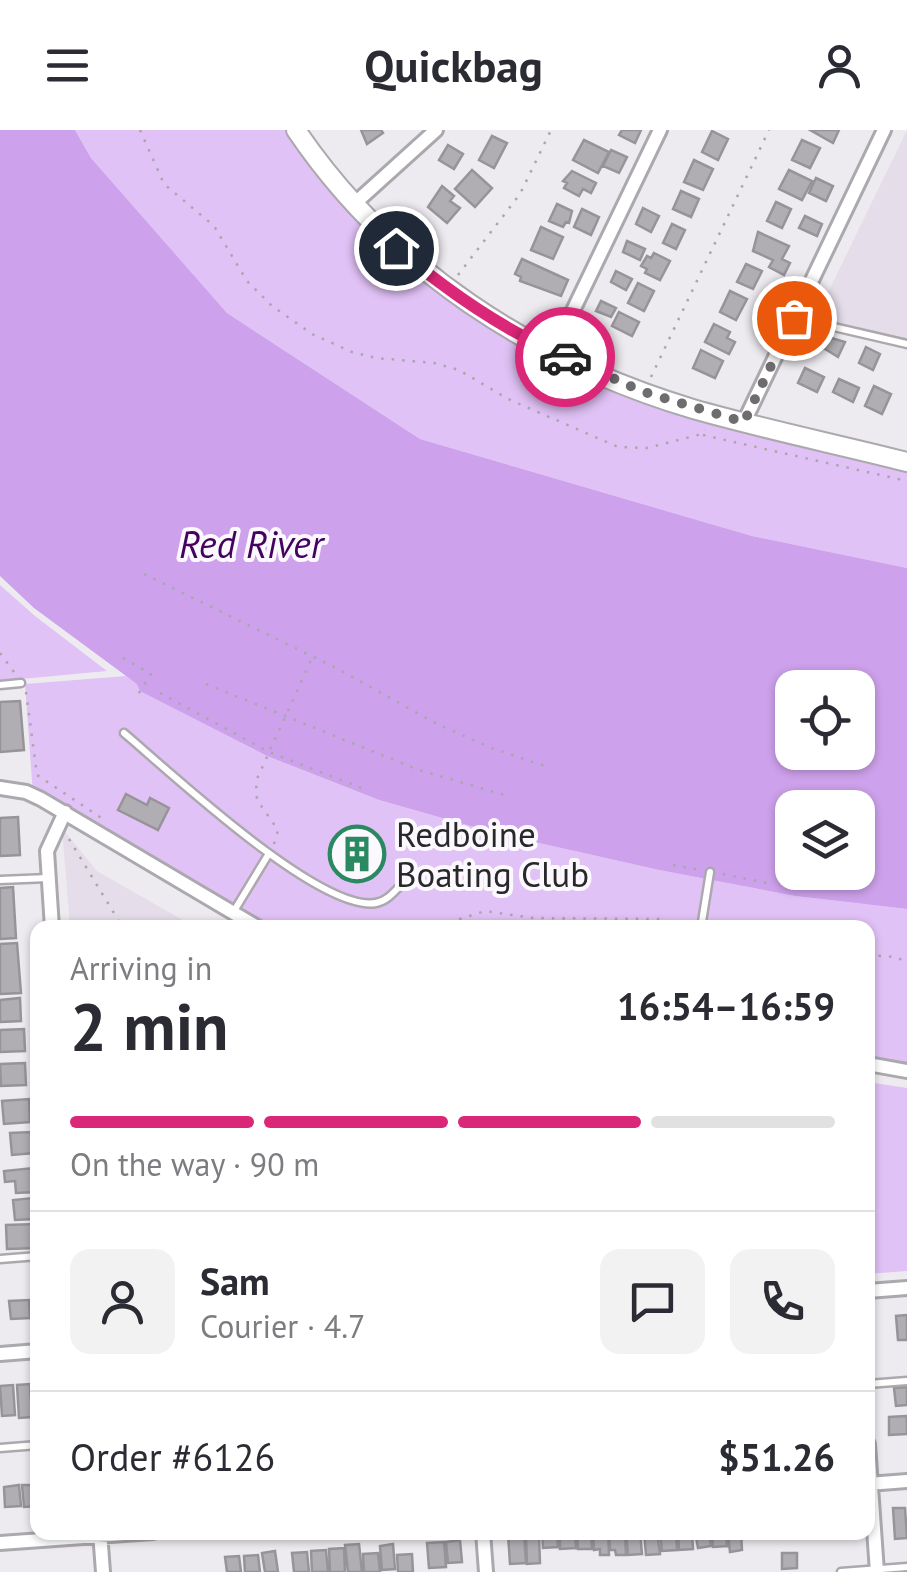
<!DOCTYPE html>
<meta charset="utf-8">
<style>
body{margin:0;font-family:"PT Sans",sans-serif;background:#f2f2f3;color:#2b2b33;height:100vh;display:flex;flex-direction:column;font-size:38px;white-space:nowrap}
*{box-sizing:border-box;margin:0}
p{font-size:32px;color:#7c7c81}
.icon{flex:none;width:55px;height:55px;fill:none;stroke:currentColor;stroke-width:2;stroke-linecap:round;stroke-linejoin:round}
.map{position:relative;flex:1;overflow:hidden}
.panel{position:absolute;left:30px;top:790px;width:845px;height:620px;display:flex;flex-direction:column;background:#fff;border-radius:20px;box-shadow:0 2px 8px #0004}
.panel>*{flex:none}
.controls{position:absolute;left:775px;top:540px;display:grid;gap:20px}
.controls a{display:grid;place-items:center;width:100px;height:100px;border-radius:20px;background:#fff;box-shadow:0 2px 8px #0004;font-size:50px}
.pin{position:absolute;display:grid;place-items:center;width:85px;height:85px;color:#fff;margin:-42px;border:5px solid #fff;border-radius:50%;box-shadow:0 2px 10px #0007}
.courier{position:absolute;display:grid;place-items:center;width:100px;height:100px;margin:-50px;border:8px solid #db2777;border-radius:50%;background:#fff;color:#222;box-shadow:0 2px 12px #0007}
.summary em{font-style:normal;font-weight:700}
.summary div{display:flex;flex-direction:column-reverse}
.summary{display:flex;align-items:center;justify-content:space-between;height:170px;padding:0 40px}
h1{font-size:65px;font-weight:700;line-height:75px}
.bar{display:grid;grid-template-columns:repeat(4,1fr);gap:15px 10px;align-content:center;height:120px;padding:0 40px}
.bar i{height:12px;border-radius:8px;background:#e1e1e2}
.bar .active{background:#db2777}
.bar p{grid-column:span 4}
.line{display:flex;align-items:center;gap:25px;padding:0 40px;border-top:2px solid #e1e1e2}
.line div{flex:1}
.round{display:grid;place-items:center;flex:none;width:105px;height:105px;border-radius:20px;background:#f2f2f3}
header{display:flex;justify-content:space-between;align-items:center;height:130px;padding:0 40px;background:#fff;font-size:45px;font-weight:700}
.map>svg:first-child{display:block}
</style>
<header><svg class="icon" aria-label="menu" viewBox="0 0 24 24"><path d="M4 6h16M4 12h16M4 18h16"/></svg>Quickbag<svg class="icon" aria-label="person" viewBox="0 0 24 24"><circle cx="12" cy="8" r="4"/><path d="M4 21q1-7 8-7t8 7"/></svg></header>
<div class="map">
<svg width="907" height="1442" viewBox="0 0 907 1442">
<rect width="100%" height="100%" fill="#eeebf0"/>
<!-- built -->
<path fill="#e5deea" d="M907 0V208L906 210 815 189Z
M62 698 97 741 195 797H70Z"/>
<!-- green -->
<path fill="#e1c2f6" d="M75 0H291L393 120 641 266 907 333V438L752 406 420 309 227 183 91 28Z
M0 455 35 486 107 541 0 551Z
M126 546 138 554 141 561 267 626 379 670 495 703 659 740 795 766 907 779V941L868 934V798L259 797 33 665 25 554Z
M868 952 907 958V1141L868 1144Z"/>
<!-- water -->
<path fill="#cda1eb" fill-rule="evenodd" d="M0 0H75L91 28 227 183 420 309 752 406 907 438V779L795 766 659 740 495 703 379 670 267 626 140 561 137 554 34 478 0 446ZM792 558H858V622H792ZM792 678H858V742H792Z"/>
<!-- building -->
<path fill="#b1aeb3" stroke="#979499" stroke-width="2.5" d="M361 0H381L383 3 367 14Z
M622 0H641L635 13 619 5Z
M810 0H839L833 13Z
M712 1 728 9 718 30 702 22Z
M492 6 507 13 494 38 479 30Z
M584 10 609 22 598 43 573 30Z
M802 10 820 18 810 38 792 30Z
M448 15 463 24 454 39 439 30Z
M611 20 627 27 619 43 603 36Z
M694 30 713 39 703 60 684 52Z
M472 40 492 58 475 77 455 59Z
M789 40 812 51 802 70 779 59Z
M572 41 596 53 591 63 583 59 579 66 564 58 567 53 563 51Z
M816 48 833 56 826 71 809 63Z
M442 56 454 66 450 71 460 78 447 93 428 77Z
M681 61 699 69 691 87 673 79Z
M776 72 791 79 782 98 767 91Z
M557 74 572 81 569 93 566 92 563 97 549 91Z
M643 78 659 86 651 102 636 94Z
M582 79 599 87 591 105 574 97Z
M805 86 822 94 817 106 799 98Z
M672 94 685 100 676 119 663 113Z
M541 97 563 107 553 129 531 120Z
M758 102 789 116 782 129 790 133 784 145 769 137 773 130 753 121Z
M627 111 645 119 640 130 623 122Z
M654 123 670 131 660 150 645 143 647 139 641 136 647 126 651 128Z
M522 129 568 150 561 166 520 151 521 147 515 144Z
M746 134 762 141 753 159 737 152Z
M616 141 632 149 626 160 611 152Z
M638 153 654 161 644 181 628 173Z
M730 161 747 169 736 190 720 182Z
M601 171 616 178 611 187 596 181Z
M619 182 639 192 632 206 612 196Z
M714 194 730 202 727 208 735 212 729 224 705 212Z
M818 204 845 212 838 227 814 212Z
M866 217 880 224 873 240 859 233Z
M701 220 723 231 715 248 693 238Z
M805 238 824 247 817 262 798 253Z
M839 249 859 258 853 272 833 262Z
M874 256 891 264 882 284 865 276Z
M20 571 24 620 0 622V572Z
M126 664 147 675 150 668 169 678 158 700 118 680Z
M18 687 20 725 0 726V688Z
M345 711 374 722 368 737 339 727Z
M13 757 16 808 0 809V758Z
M17 813 21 863 0 864V814Z
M20 868 21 891 0 892V870Z
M24 899 25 921 0 922V900Z
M25 933 26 955 1 956 0 934Z
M29 969 30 992 4 994 2 971Z
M32 1002 34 1023 12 1025 10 1003Z
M33 1038 36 1062 16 1063 15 1051 5 1052 4 1041Z
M33 1068 34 1089 15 1090 13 1070Z
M37 1094 38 1118 7 1119 6 1095Z
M29 1170 30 1188 11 1189 9 1171Z
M907 1185V1210H898L896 1186Z
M30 1254 32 1287 19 1288 17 1255Z
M13 1255 15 1285 2 1286 0 1256Z
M907 1257V1275L896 1276 894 1258Z
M907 1286V1304L889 1305V1287Z
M19 1355 21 1376 5 1377 4 1357Z
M22 1355H36L37 1376 24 1377Z
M893 1378H905L907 1408 895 1409Z
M542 1402H557L558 1417 543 1418Z
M560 1402H575L576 1418 560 1419Z
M577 1402H591L592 1419H578Z
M593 1402H608L609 1425H600V1419L594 1420Z
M609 1402H625L626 1425H616L615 1420H610Z
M626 1402H640L642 1424 628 1425Z
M644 1402H657L660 1424 646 1425Z
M660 1402H676L677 1420 662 1421Z
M678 1402H692L693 1419 679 1420Z
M695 1402H709L711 1416 698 1418Z
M712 1402H726L727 1416 713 1417Z
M728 1402H741L742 1420 730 1422Z
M524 1403 526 1433 510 1434 508 1404Z
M526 1406H539L540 1433 527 1434Z
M460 1410 462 1432 448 1433 446 1412Z
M444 1412 446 1437 429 1438 427 1413Z
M359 1414 362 1442H348L345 1415Z
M393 1414 395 1439 382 1440 380 1416Z
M344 1418 345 1442H330L329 1419Z
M326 1420 328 1442H312L311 1421Z
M275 1421 278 1442H265L262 1423Z
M307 1422 309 1442H294L292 1423Z
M378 1423 380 1442H364L363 1424Z
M782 1423H797V1438L782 1439Z
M412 1424 413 1442H398L397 1425Z
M258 1425 260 1442H245L244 1426Z
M239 1426 241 1442H227L225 1427Z"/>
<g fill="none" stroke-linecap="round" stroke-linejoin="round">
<!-- lane casing -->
<g stroke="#aca9ae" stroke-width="11">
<path id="lane" d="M795 188 907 214
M0 555 21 553
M124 603C169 641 320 783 376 773 387 771 394 762 401 755
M0 750 48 748
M234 781 268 725
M701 798 710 742
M0 1129 38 1126
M868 1254 907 1251
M0 1318 38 1315
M841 1442 907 1437"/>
</g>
<!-- street casing -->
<g stroke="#aca9ae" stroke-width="18">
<path id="street" d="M353 75 436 0
M553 222 660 0
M744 292 884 0
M0 658 26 662 41 669 259 798
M52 798 47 721 65 682
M868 934 907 941
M868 1161 907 1158
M0 1224 38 1221
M868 1314 877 1442
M868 1354 907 1351
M100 1402 103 1442
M483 1402 486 1442
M0 1413 153 1402"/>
</g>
<!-- secondary casing -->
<g stroke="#aca9ae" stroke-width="22">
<path id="secondary" d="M296 0C390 139 533 231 693 279 763 299 836 314 907 332"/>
</g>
<!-- path -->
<path stroke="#a9a7ab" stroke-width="2.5" stroke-dasharray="2.5 8" stroke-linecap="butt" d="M140 0 164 54 214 96 247 151 272 176 312 204 352 222 376 228 434 233 459 240 508 269 618 317 647 318 702 304 705 300
M458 145 520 64 551 0
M651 247 769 0
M703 305 907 351
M144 444 338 539 437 594 494 619 545 636
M0 523 14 542
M123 528 151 544 137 566
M206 554 419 640 508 666
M26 562 37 645 106 691
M160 563 269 622 369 661
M69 709 123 798
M274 714 278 700 257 670 256 651 312 528
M673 735 701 740
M723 744 767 753
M563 790 572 798
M453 798 460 789 485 781 533 788 660 789 688 797
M868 825 895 827 907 832"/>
<!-- lane -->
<use href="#lane" stroke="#fff" stroke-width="6"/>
<!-- street -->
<use href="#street" stroke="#fff" stroke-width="12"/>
<!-- secondary -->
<use href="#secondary" stroke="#fff" stroke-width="18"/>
</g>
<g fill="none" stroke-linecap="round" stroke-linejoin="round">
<!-- done -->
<path stroke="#6d6c6f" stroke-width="10" stroke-dasharray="0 18" d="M565 227 644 262 744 292 794 188"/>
<!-- route -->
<path stroke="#db2777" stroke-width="12" d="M396 118C449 162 502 199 565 227"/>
</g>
<!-- icons -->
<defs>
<g id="building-ring" transform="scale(2.875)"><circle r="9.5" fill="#fcf9fe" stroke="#2b8961" stroke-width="1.5"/><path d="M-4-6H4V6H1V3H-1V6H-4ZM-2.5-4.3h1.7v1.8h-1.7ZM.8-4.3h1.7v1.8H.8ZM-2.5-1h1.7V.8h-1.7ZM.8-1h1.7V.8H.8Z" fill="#2b8961"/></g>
</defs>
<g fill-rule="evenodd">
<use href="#building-ring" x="357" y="724"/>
</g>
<g text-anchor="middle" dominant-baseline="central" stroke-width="8" stroke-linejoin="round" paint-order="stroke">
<!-- poi labels -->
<g font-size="35" fill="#282729" stroke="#fcf9fe" text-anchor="start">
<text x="396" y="704">Redboine<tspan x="396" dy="40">Boating Club</tspan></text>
</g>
<!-- water labels -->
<g font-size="38" font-style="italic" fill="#43035f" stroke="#fcf9fe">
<text x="251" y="413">Red River</text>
</g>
</g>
</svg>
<div class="controls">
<a><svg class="icon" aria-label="locate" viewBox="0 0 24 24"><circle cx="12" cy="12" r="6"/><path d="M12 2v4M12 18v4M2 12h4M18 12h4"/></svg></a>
<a><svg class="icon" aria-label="layers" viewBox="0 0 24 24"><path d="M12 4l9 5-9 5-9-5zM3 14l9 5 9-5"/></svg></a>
</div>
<div class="pin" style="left:794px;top:188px;background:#ea580c"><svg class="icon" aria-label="bag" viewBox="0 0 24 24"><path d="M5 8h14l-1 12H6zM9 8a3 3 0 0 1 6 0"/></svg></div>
<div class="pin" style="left:396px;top:118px;background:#1f2937"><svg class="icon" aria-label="home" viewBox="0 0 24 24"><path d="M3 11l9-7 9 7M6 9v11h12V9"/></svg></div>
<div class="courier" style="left:565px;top:227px"><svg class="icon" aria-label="car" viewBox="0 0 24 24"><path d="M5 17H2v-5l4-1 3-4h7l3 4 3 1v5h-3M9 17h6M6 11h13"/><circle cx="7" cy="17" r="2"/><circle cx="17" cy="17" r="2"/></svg></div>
<section class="panel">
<div class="summary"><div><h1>2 min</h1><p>Arriving in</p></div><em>16:54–16:59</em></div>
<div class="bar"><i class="active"></i><i class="active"></i><i class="active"></i><i></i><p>On the way · 90 m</p></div>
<div class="line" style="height:180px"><a class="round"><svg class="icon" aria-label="person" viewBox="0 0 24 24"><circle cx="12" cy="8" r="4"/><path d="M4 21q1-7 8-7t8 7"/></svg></a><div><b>Sam</b><p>Courier · 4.7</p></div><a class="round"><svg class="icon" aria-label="chat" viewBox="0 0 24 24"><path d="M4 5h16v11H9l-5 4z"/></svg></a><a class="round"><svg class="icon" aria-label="phone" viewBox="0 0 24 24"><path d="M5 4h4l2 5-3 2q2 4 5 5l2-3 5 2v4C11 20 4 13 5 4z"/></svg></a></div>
<div class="line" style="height:130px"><div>Order #6126</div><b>$51.26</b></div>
</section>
</div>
